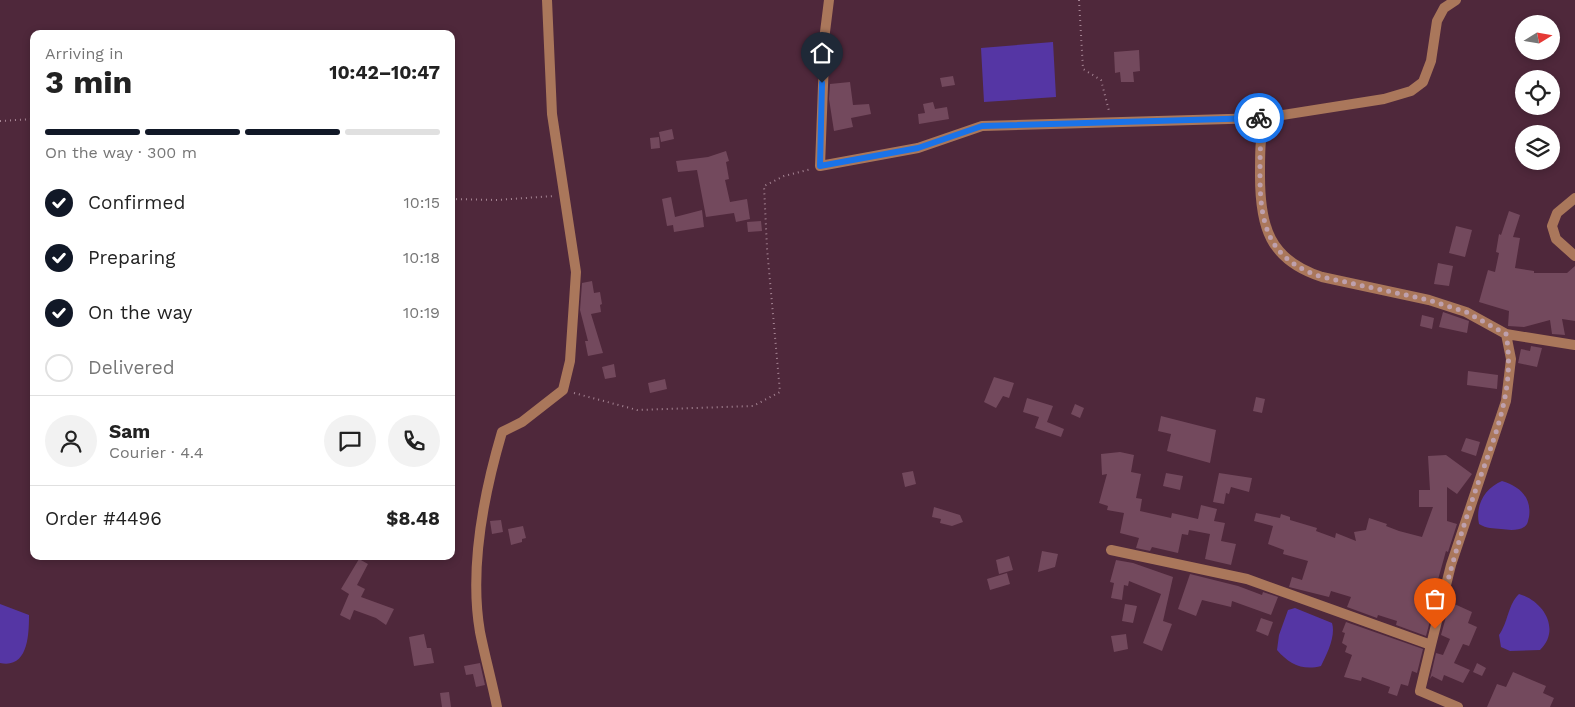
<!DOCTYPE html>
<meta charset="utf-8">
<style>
body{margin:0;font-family:"Work Sans",sans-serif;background:#f2f2f2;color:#222;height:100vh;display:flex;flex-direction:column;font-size:19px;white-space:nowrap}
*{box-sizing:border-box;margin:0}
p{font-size:16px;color:#767676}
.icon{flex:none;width:28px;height:28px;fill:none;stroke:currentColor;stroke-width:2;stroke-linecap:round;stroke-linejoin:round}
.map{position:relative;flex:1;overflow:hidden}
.side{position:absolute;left:30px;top:30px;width:425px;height:530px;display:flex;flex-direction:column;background:#fff;border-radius:10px;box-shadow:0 2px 8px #0003}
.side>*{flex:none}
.needle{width:32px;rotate:79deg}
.fabs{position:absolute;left:1515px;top:15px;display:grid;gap:10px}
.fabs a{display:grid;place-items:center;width:45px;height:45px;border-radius:50%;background:#fff;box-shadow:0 2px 8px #0003;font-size:25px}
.pin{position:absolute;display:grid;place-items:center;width:42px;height:42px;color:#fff;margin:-51px -21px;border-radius:50% 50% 50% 0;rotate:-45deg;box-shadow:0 0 5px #0007}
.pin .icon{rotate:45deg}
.courier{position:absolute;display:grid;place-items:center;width:50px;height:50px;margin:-25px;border:4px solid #1a73e8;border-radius:50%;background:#fff;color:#222;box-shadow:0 1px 6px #0007}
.overview em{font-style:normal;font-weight:700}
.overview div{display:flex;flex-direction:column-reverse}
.overview{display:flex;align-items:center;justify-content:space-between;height:85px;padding:0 15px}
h1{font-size:32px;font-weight:700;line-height:38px}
.bar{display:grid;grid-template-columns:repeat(4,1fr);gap:8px 5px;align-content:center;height:60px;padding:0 15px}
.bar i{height:6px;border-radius:4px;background:#e0e0e0}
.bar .current{background:#111827}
.bar p{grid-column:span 4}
.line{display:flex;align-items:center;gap:12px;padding:0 15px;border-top:1px solid #e0e0e0}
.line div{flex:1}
.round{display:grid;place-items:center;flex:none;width:52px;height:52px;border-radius:26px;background:#f2f2f2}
ol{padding:0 15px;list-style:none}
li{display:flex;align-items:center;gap:15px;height:55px}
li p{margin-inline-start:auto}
li .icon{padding:5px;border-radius:50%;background:#111827;color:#fff;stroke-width:4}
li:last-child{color:#767676}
li i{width:28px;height:28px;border:2px solid #e0e0e0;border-radius:50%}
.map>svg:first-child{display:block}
</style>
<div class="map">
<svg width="1575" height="707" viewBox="0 0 1575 707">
<rect width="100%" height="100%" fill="#4f283b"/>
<!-- water -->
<path fill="#5536a4" d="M1053 42 1056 97 984 102 981 48Z
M1502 481C1519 486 1532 497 1529 517 1528 520 1528 525 1524 527 1518 531 1508 530 1501 529 1493 528 1487 529 1479 524 1475 505 1485 488 1502 481Z
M1519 594C1544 601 1561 630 1540 650L1510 651 1501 647 1499 635C1508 623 1508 604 1519 594Z
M0 604 29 615C29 635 28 669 0 663Z
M1295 608 1332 623C1336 636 1327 654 1321 666 1303 671 1289 664 1277 650L1279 635 1288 610Z"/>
<!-- building -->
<path fill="#73495d" d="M1139 50 1140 71 1133 72 1134 82H1121L1120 72 1115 73 1114 52Z
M953 76 955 85 942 87 940 78Z
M850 82 853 105 869 104 871 114 851 118 853 127 834 131 829 99 830 84Z
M933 102 935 109 947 107 949 119 919 124 918 114 925 113 923 104Z
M672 129 674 139 661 142 659 132Z
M659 137 660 148 651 149 650 138Z
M726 151 729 161 726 162 729 179 725 180 730 202 747 199 750 219 736 222 734 213 706 217 697 170 678 172 676 161 708 157Z
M671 197 675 217 702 210 704 227 674 232 673 225 667 226 662 199Z
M1509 211 1520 215 1513 237 1520 238 1515 268 1534 271V273H1567L1575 266V321L1562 319 1565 335 1552 334 1550 320 1524 327 1508 326 1509 311 1479 302 1488 270 1495 272 1499 253 1496 252 1499 234 1501 235Z
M761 221 762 231 748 232 747 222Z
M1456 226 1472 230 1465 257 1449 253Z
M1438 263 1453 266 1449 286 1434 284Z
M592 281 594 293 600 292 602 304 600 305 601 312 591 314 603 353 588 356 585 341H588L580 310 582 283Z
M1443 312 1469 321 1467 333 1439 327Z
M1422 315 1434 318 1432 329 1420 326Z
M1531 346 1542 348 1537 367 1518 363 1521 349 1530 351Z
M614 364 616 377 605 379 602 367Z
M1468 371 1498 375 1497 389 1467 385Z
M994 377 1014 383 1009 398 1003 396 996 408 984 402Z
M665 379 667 389 650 393 648 383Z
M1256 397 1265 399 1262 413 1253 411Z
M1027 398 1053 406 1047 422 1064 429 1061 437 1035 428 1039 417 1023 412Z
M1075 404 1084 408 1080 418 1071 414Z
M1161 416 1216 430 1210 463 1167 451 1171 434 1158 431Z
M1466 438 1480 442 1476 456 1461 451Z
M1120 452 1134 455 1131 472 1141 474 1136 498 1142 499 1140 511 1171 518 1172 513 1198 519 1201 505 1217 509 1214 521 1225 523 1221 541 1236 544 1231 565 1205 559 1210 534 1189 530 1188 535 1182 534 1178 553 1152 547 1150 551 1136 548 1139 538 1120 533 1124 513 1107 510 1108 506 1099 503 1107 474 1102 475 1101 454Z
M1446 455 1472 474 1457 494 1447 487V521L1457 524 1448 552 1446 551 1432 601 1435 602 1426 636 1396 625 1397 621 1378 615 1377 618 1347 607 1351 597 1331 591 1329 597 1289 587 1292 577 1302 580 1308 561 1283 554 1284 550 1268 544 1273 526 1254 521 1256 513 1280 518 1281 514 1290 517V520L1317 528 1316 531 1335 538 1336 533 1356 541 1354 532 1366 530 1369 518 1387 524 1386 526 1399 531 1422 537 1433 507H1419V490H1430L1428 456Z
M913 471 916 484 905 487 902 473Z
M1166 473 1183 476 1180 490 1163 486Z
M1219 473 1252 478 1249 492 1231 487 1229 494 1226 493 1224 504 1213 502Z
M934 507 960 515 963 522 952 526 940 523 941 519 932 517Z
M501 520 503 532 492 534 490 521Z
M523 526 526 538 522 539V542L511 545 508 529Z
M1042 551 1058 554 1055 567 1038 572Z
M1009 556 1013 570 999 574 996 560Z
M359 559 368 564 357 585 365 589 361 597 394 609 386 625 376 618 354 610 350 620 340 615 349 594 341 589Z
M1116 560 1133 563 1173 577 1163 621 1172 624 1162 651 1143 643 1161 594 1129 581 1128 586 1124 585 1122 600 1111 598 1114 583 1110 582Z
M1007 573 1010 584 990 590 987 579Z
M1190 574 1238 586 1262 595 1263 592 1278 597 1271 615 1232 601 1231 607 1202 600 1196 616 1178 609Z
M1450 602 1472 612 1468 623 1477 627 1469 646 1463 644 1454 663 1470 670 1463 683 1444 675 1442 681 1432 676 1430 679 1436 653 1443 655 1450 639 1441 635Z
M1125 604 1137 606 1133 623 1122 621Z
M1261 618 1273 622 1268 636 1256 631Z
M1346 622 1423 649 1417 673 1412 671 1408 686 1401 684 1397 696 1388 693 1390 687 1362 677 1361 681 1344 677 1352 655 1345 652 1347 646 1342 643 1345 633 1342 632Z
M424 634 427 648H431L434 663 414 666 409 637Z
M1126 634 1128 649 1114 652 1111 636Z
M480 663 485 685 476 687 473 674 466 675 464 666Z
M1477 663 1486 668 1482 676 1473 672Z
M1513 672 1546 686 1543 693 1554 698 1550 707H1487L1497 684 1506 687Z
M449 692 451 707H442L440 693Z"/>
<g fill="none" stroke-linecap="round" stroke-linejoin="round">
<!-- path -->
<path stroke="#a58493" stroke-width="2" stroke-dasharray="1 4" stroke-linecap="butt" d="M1079 0 1083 69 1101 80 1109 111
M0 121 34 119
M451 199 497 200 554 196
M574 393 637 410 753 406 780 392 767 248 764 186 784 176 811 169"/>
<!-- minor -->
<path stroke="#aa775b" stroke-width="10" d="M829 0 825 32 820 166 918 148 982 126 1264 118 1384 99 1411 91 1423 82 1431 61 1437 21 1444 8 1456 0
M1264 118C1260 138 1260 155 1260 176 1260 226 1269 260 1322 277L1429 300 1466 312 1506 334 1575 345
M1575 198 1557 213 1552 226 1556 239 1575 256
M1111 550 1247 579 1431 645 1420 691 1458 707
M1431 645 1451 565 1506 401 1511 359 1506 334
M497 707C492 682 485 657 480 632 469 568 484 493 502 432L522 422 563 390 570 361 576 272 552 114 547 0"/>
</g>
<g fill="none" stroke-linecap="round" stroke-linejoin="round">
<!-- done -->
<path stroke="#bea0ad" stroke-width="5" stroke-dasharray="0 9" d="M1259 118H1264C1260 138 1260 155 1260 175 1260 226 1269 260 1322 277L1429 300 1466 312 1506 334C1517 395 1489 448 1471 504 1457 545 1446 587 1435 629"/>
<!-- route -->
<path stroke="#1a73e8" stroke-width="6" d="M822 83 820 166 918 148 982 126 1259 118"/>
</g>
</svg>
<div class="fabs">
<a><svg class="needle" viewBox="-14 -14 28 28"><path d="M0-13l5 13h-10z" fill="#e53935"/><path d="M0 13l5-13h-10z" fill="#767676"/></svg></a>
<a><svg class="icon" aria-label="locate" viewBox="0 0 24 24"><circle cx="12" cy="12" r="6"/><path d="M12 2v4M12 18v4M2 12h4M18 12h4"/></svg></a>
<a><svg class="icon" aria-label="layers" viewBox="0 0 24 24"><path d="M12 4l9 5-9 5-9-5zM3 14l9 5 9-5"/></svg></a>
</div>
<div class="pin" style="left:1435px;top:629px;background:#ea580c"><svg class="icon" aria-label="bag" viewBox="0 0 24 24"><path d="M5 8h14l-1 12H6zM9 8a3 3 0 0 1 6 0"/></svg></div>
<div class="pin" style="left:822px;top:83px;background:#1f2937"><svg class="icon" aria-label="home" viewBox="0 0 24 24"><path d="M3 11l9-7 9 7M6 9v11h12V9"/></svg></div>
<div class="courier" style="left:1259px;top:118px"><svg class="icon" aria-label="bike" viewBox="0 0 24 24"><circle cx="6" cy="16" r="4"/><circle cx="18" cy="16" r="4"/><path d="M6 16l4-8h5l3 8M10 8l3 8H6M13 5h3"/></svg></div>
<section class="side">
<div class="overview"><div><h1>3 min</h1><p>Arriving in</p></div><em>10:42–10:47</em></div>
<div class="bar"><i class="current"></i><i class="current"></i><i class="current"></i><i></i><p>On the way · 300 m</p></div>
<ol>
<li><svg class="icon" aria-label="check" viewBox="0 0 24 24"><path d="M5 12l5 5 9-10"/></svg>Confirmed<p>10:15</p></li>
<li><svg class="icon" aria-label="check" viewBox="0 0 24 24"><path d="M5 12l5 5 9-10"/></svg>Preparing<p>10:18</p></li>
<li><svg class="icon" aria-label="check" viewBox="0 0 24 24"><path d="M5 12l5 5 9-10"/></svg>On the way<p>10:19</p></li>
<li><i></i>Delivered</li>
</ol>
<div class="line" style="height:90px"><a class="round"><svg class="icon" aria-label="person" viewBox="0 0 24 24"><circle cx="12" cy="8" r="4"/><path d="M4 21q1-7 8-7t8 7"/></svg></a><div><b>Sam</b><p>Courier · 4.4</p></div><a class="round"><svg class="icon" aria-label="chat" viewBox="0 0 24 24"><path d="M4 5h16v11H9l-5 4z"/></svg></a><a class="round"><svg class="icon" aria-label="phone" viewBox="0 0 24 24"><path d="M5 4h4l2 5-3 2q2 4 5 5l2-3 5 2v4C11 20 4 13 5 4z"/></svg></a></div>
<div class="line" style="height:65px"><div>Order #4496</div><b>$8.48</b></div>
</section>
</div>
